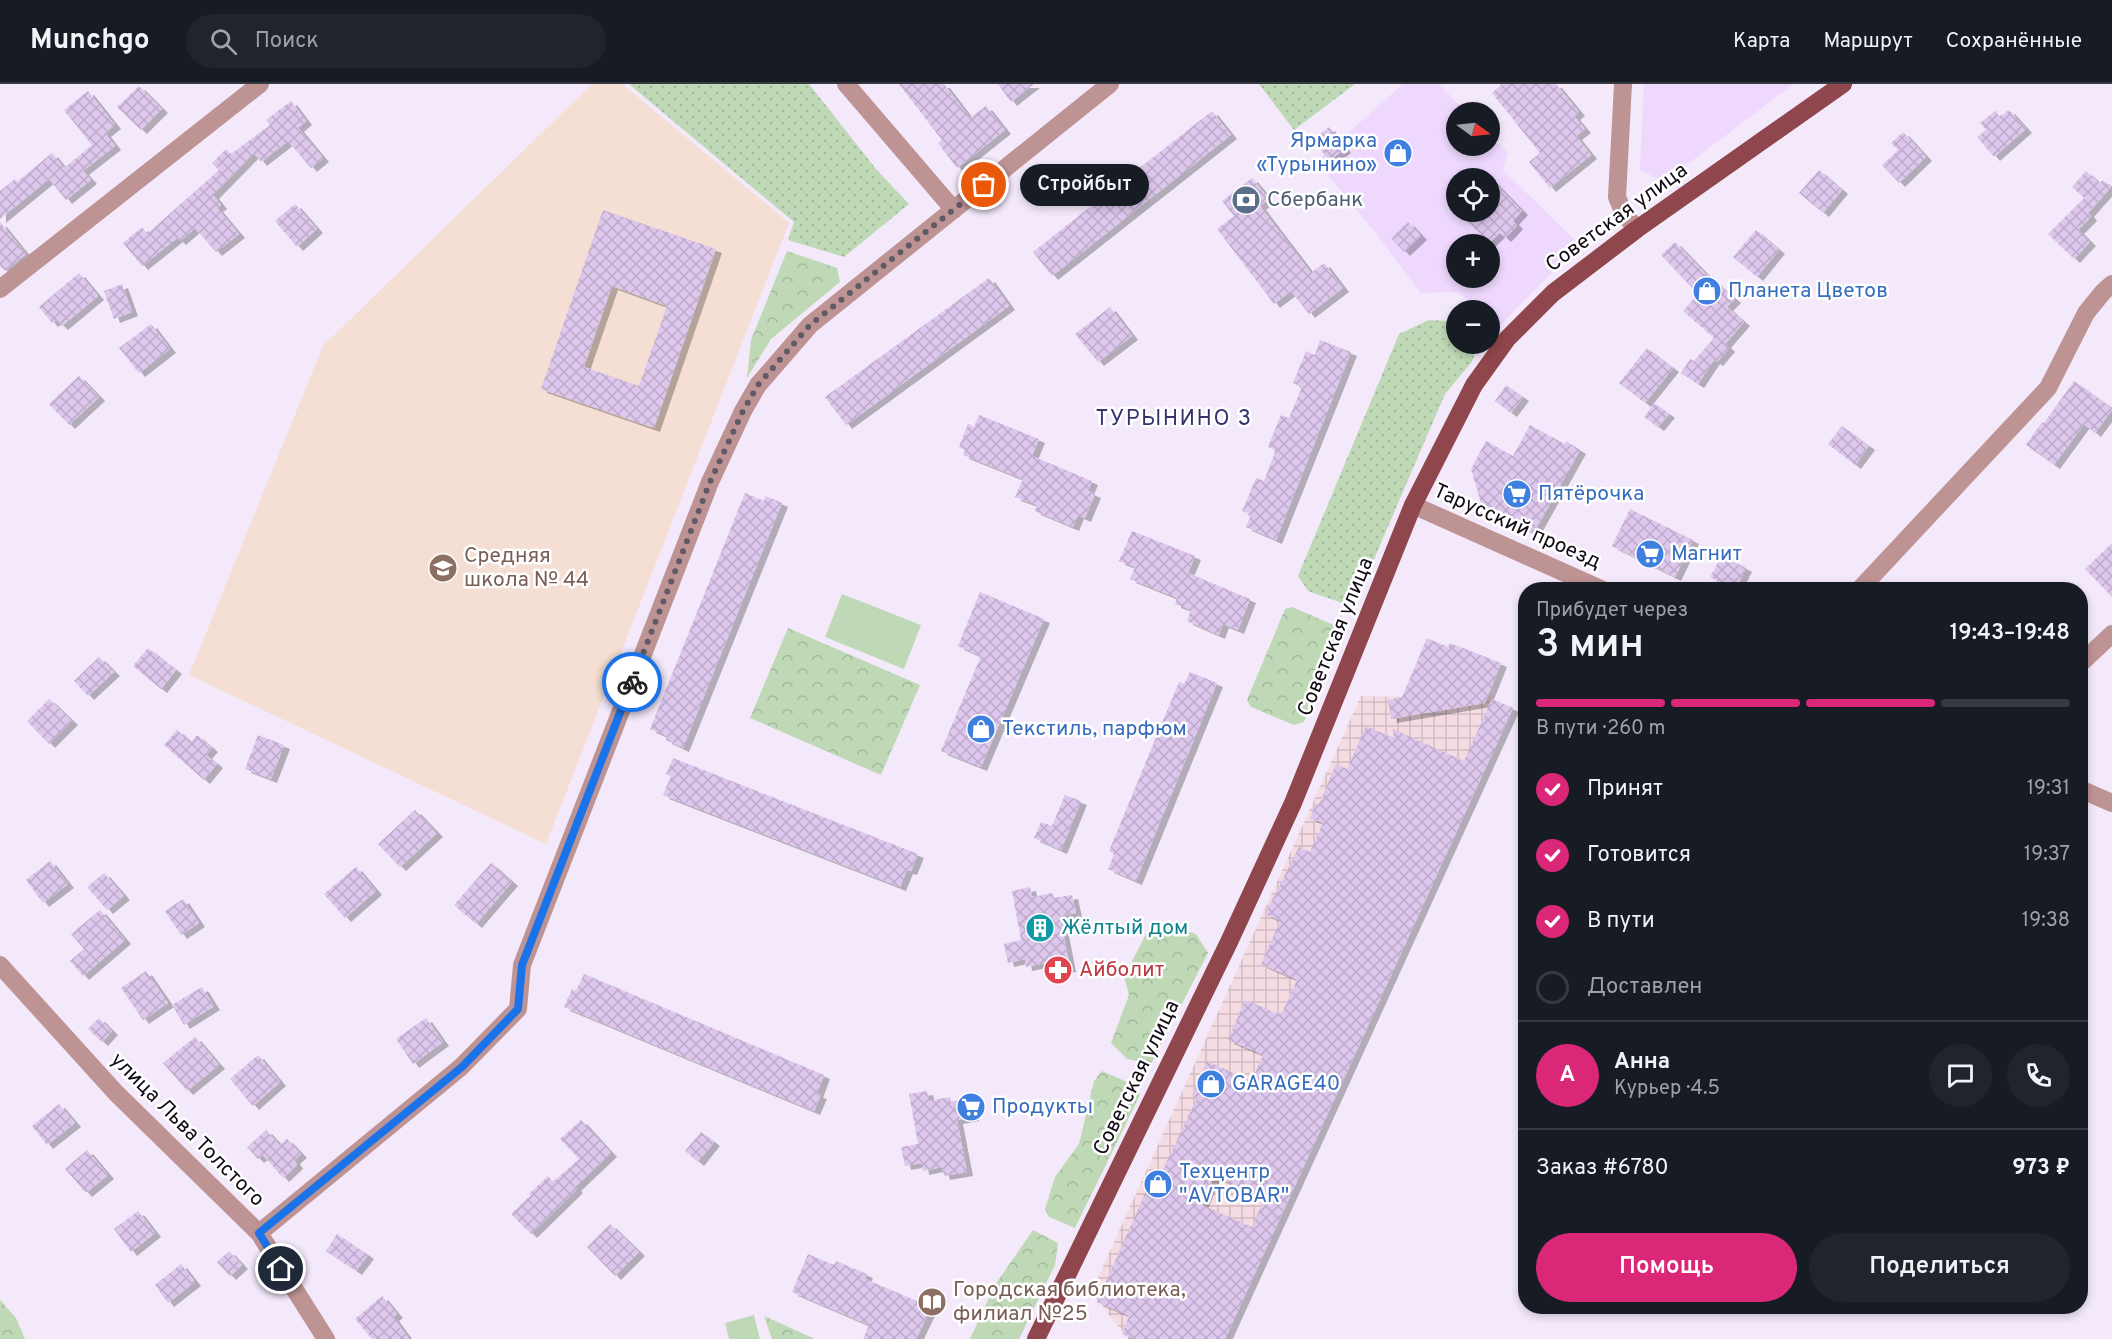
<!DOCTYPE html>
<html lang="ru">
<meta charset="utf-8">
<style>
body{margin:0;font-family:Overpass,sans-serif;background:#20242c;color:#f1f3f6;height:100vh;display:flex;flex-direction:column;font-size:22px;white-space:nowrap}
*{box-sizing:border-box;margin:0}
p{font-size:20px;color:#9ea1a6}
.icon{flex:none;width:33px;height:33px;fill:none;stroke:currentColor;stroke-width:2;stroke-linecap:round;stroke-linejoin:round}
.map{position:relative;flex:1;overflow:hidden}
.panel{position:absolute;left:1518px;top:498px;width:570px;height:732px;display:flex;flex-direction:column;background:#171b24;border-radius:24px;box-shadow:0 3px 9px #0003}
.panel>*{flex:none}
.needle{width:39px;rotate:105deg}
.controls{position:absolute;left:1446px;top:18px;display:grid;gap:12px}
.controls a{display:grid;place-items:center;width:54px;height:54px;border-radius:50%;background:#171b24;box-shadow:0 3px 9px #0003;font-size:30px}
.pin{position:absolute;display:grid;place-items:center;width:51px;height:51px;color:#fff;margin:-26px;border:3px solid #fff;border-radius:50%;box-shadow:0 2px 6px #0007}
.courier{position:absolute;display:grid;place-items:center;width:60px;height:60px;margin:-30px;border:4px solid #1a73e8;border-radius:50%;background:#fff;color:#222;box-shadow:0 2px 8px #0007}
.bubble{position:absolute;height:42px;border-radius:21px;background:#171b24;box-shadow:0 3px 9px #0003;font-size:20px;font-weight:600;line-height:42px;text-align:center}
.overview em{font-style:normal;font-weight:600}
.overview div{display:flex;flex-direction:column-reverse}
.overview{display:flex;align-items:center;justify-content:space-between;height:102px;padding:0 18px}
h1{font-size:39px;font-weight:600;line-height:45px}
.bar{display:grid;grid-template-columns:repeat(4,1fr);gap:9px 6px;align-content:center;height:72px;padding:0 18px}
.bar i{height:8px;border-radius:4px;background:#363941}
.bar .current{background:#db2777}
.bar p{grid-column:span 4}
.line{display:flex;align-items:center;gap:15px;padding:0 18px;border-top:2px solid #363941}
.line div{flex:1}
.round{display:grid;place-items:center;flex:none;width:63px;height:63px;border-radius:32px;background:#20242c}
ol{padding:0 18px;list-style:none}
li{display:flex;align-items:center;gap:18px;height:66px}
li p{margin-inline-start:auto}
li .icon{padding:6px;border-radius:50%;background:#db2777;color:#fff;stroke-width:4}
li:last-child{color:#9ea1a6}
li i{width:33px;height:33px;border:3px solid #363941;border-radius:50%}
.primary-button{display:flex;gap:12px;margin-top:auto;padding:12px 18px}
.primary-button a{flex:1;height:69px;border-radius:36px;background:#db2777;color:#fff;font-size:24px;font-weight:600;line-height:69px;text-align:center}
.primary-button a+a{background:#20242c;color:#f1f3f6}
header{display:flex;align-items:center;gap:36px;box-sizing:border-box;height:84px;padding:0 30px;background:#171b24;border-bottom:2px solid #363941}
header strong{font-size:28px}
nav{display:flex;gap:33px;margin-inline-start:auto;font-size:21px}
.search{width:420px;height:54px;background:#20242c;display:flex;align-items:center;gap:15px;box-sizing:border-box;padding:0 21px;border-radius:33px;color:#9ea1a6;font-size:22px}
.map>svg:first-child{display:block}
</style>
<header>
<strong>Munchgo</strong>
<div class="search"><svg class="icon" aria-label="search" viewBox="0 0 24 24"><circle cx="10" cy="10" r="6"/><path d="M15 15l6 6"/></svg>Поиск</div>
<nav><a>Карта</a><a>Маршрут</a><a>Сохранённые</a></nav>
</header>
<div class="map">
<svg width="2112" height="1255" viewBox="0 0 2112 1255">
<defs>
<pattern id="industrial-grid" width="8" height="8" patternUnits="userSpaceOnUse" patternTransform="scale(1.5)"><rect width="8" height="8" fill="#f5dce3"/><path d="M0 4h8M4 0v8" fill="none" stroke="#d1bbc2"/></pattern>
<pattern id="grass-dots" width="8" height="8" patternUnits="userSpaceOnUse" patternTransform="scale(1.5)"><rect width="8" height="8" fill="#bfd9b6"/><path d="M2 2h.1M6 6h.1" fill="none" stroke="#a3b99c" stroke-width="1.8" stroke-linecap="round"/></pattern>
<pattern id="forest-crowns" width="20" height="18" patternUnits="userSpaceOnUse" patternTransform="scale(1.5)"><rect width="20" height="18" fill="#bfd9b6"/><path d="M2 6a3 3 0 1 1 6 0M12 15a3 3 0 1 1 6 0" fill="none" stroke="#a3b99c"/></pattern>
<pattern id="building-cross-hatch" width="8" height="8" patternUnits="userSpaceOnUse" patternTransform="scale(1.5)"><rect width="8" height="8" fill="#ddc7ed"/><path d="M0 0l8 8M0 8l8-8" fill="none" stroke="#bdaaca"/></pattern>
<filter id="shadow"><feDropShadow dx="6" dy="4" stdDeviation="0" flood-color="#0004"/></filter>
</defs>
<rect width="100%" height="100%" fill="#f3e9fb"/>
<!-- built -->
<path fill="#eed8fe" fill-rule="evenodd" d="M1403 0H1439L1466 28H1456V62H1490V53L1508 67 1503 86 1580 161 1500 241 1490 233V226H1482L1458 208 1421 209 1377 151 1317 77ZM1456 94H1490V128H1456ZM1456 160H1490V194H1456Z
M1644 0H1794L1664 98 1640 86Z"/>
<!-- industrial -->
<path fill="url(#industrial-grid)" d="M1480 597 1494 616 1513 624 1225 1255H1129L1091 1209 1361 612 1402 613Z"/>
<!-- education -->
<path fill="#f5ded3" d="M592 0H622L789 139 546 760 189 591 323 262Z"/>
<!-- grass -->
<path fill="url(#grass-dots)" d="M631 0H809L876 85 909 120 844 173 788 156 794 138 630 1Z
M1259 0H1355L1294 46Z
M1429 236 1449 237 1456 239V260H1479L1471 279 1445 310 1359 510 1342 519 1308 507 1298 492 1399 250Z"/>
<!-- forest -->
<path fill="url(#forest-crowns)" d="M787 167 837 184 840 198 771 255 747 294 751 256Z
M1292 523 1336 542 1340 550 1304 638 1294 641 1251 623 1247 616 1285 525Z
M788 544 920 601 881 691 750 634Z
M1150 842 1175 843 1196 850 1208 869 1151 980 1127 975 1111 959 1129 911 1124 893Z
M1102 987 1134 1001 1140 1011 1075 1144 1049 1133 1045 1125 1055 1093 1079 1060 1094 997Z
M1033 1146 1058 1159 1055 1181 1019 1255H970L995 1201Z
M0 1216 16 1234 25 1255H0Z
M764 1232 815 1255H772Z"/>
<!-- pitch -->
<path fill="#bfd9b6" d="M842 510 921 541 904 585 825 553Z
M754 1231 760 1255H729L725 1239Z"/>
<!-- building -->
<path fill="url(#building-cross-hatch)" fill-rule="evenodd" filter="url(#shadow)" d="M899 0H944L970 34 986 22 1005 46 957 84 938 59 942 56Z
M998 0H1034L1011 18Z
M1502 0H1556L1579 28 1574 32 1585 45 1576 52 1591 71 1550 104 1529 78 1540 69 1492 9Z
M139 2 162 25 141 46 117 23Z
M88 7 115 41 105 49 115 62 83 87 91 96 66 116 49 95 0 135V107L15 95 17 98 52 69 64 84 92 61 64 26Z
M291 17 306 37 298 44 323 74 311 84 288 57 261 78 254 69 213 111 221 121 217 124 239 150 216 168 195 144 180 157 177 154 142 182 123 159 142 143 147 150 219 86 212 79 226 65 231 70 270 41 266 36Z
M2009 26 2026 45 1994 73 1977 53 1986 46 1980 39 1995 27 2000 33Z
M1212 27 1231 51 1052 192 1033 168Z
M1329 43 1345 65 1329 77 1313 55Z
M1903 48 1926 73 1899 99 1882 81 1898 66 1891 59Z
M1819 86 1842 106 1823 129 1799 109Z
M2086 87 2099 99 2103 96 2111 103 2088 129 2091 133 2078 146 2090 158 2074 175 2048 150 2084 114 2072 103Z
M1252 94 1269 115 1260 122 1311 189 1324 179 1343 204 1309 230 1291 207 1274 220 1217 145 1234 132 1222 117Z
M1490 94 1522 127 1513 137 1517 141 1511 148 1505 154 1500 149 1489 159 1458 128H1490Z
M295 120 317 145 297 163 275 137Z
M603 126 716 165 654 344 541 305ZM612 202 667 222 639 302 584 283Z
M0 138 26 170 5 187 0 182Z
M1408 138 1421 152 1404 168 1391 154Z
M1756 146 1779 166 1757 193 1733 173Z
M1675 158 1705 189 1735 215 1727 223 1744 238 1725 260 1729 264 1717 278 1714 276 1698 300 1681 289 1690 275 1694 277 1714 254 1683 227 1698 210 1661 171Z
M79 189 98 212 62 242 56 236 52 239 39 223Z
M989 194 1009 222 846 341 825 313Z
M122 200 132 228 114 235 104 207Z
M1110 223 1132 252 1098 278 1075 250Z
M151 240 170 265 139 289 119 264Z
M1320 256 1351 268 1276 456 1246 443 1251 430 1242 427 1256 394 1264 397 1276 366 1268 363 1281 331 1289 334 1302 303 1293 299 1306 267 1315 271Z
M1647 264 1673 284 1645 319 1619 299Z
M79 292 99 313 69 341 49 320Z
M2074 297 2112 324V326L2095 349 2084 340 2054 381 2026 361 2042 338 2044 339Z
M1506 301 1523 313 1511 329 1495 317Z
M1654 319 1669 330 1658 343 1644 333Z
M979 331 1039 355 1032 372 1092 397 1088 407 1095 410 1085 434 1078 431 1073 443 1035 427 1037 421 1015 413 1023 395 963 371 965 366 959 363 968 340 974 343Z
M1530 341 1565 360 1566 357 1580 366 1533 450 1481 419 1471 385 1486 357 1513 372Z
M1842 342 1869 362 1855 381 1828 360Z
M745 409 764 417 766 412 782 419 683 664 666 656 667 652 650 645Z
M1630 425 1693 456 1675 493 1612 462Z
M1132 447 1195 472 1188 489 1250 515 1238 546 1223 540 1219 551 1187 537 1191 526 1175 520 1177 514 1130 495 1135 483 1119 477Z
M2112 459V513L2085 485Z
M1722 471 1746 484 1735 506 1710 493Z
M980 508 1044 535 981 683 941 667 981 572 958 562Z
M1427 554 1448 563 1450 559 1501 579 1485 619 1391 635 1388 616 1402 613Z
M148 564 176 586 161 605 133 582Z
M99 573 114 588 88 612 74 597Z
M1190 588 1217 599 1136 797 1108 785 1114 770 1109 767 1179 598 1184 600Z
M49 615 72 637 49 660 27 637Z
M1492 615 1513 624 1225 1255H1133L1122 1250 1129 1232 1097 1218 1154 1089 1160 1092 1197 1014 1192 1011 1207 977 1251 997 1263 971 1228 956 1245 916 1281 931 1297 896 1261 880 1280 837 1265 830 1299 763 1310 768 1323 739 1310 734 1316 719 1319 720 1336 680 1347 685 1366 642 1394 654 1393 645 1464 677ZM1214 1092 1264 1115 1252 1143 1202 1121Z
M177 646 191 658 197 651 212 664 206 671 217 680 204 696 164 661Z
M258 651 284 661 271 695 245 685Z
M673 674 918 770 911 787 907 786 900 803 663 711 671 692 666 690Z
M1065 711 1081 717 1061 766 1034 754 1041 738 1052 742Z
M415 726 437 749 400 783 378 760Z
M50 777 68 800 43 819 26 796Z
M491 779 512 798 476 840 454 821Z
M356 783 376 807 345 834 324 810Z
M104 789 124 812 107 826 87 803Z
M1030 803 1032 813 1053 809 1054 814 1072 811 1076 829 1060 832 1070 884 1047 888 1045 879 1026 883 1025 875 1008 879 1004 860 1021 856 1012 807Z
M183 815 199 839 181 851 165 827Z
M100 826 125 856 83 892 70 877 84 865 71 850Z
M146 887 168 919 143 936 121 904Z
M584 890 824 991 817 1010 821 1011 814 1027 564 923 572 905 576 907Z
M202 903 214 922 184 941 172 921Z
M99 934 112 947 102 958 88 945Z
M426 934 443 958 413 980 396 955Z
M195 953 219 981 187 1007 163 979Z
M258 971 280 998 253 1022 230 995Z
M927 1007 929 1017 950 1013 951 1018 970 1014 973 1033 957 1036 967 1088 944 1092 942 1083 923 1087 922 1079 905 1082 901 1063 918 1060 909 1010Z
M59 1020 75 1039 47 1061 32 1042Z
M581 1036 611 1069 575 1103 577 1105 531 1150 511 1130 531 1111 529 1110 548 1092 553 1098 579 1075 560 1055Z
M266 1046 280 1061 287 1055 301 1070 294 1076 297 1081 283 1094 263 1071 258 1075 247 1063Z
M701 1048 714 1058 698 1078 685 1067Z
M87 1066 108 1091 86 1109 65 1085Z
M138 1127 155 1149 131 1168 114 1145Z
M610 1140 639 1168 615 1192 587 1163Z
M337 1150 368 1171 356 1187 326 1167Z
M229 1167 242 1181 230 1192 217 1178Z
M808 1170 834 1181 836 1177 867 1190 865 1195 917 1217 922 1214H928L933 1218 931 1224 916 1255H863L869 1241 792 1208Z
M181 1180 195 1198 168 1219 155 1201Z
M382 1212 397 1230 393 1233 409 1255H372L355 1235Z"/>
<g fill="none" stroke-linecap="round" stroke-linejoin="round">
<!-- minor -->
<path stroke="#be9394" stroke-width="18" d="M846 0 954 126
M1623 0 1617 113 1624 130 1637 145
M0 205 260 0
M1413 421 1603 506
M1859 506 2048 304 2086 229 2103 208 2112 200
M2080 580 2112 550
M2080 705 2112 719
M0 881 116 1009 259 1149 326 1255
M259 1149 461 983 518 925 522 881 710 398 743 327 758 301 810 241 1110 0"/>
<!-- major -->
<path stroke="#8f464c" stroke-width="18" d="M1036 1255 1229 858 1293 719 1413 421 1474 301 1507 255 1553 209 1637 145 1843 0"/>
</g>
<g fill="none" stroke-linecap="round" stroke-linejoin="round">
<!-- done -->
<path stroke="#605966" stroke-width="6" stroke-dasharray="0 10.8" d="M632 598 710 398 743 327 758 301 810 241 984 101"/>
<!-- route -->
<path stroke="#1a73e8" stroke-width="8" d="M281 1185 259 1149 462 983 518 925 522 881 632 598"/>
</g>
<!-- icons -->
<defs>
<g id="shop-disc" transform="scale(1.5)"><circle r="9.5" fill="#3f7fe0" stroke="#fff"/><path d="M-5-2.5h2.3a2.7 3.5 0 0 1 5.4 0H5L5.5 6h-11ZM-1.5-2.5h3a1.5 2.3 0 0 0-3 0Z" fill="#fff"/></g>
<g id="bank-disc" transform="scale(1.5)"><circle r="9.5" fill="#5c6f8a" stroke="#fff"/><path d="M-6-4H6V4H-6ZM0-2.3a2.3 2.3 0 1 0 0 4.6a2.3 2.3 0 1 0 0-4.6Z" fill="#fff"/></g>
<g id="supermarket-disc" transform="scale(1.5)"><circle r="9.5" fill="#3f7fe0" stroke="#fff"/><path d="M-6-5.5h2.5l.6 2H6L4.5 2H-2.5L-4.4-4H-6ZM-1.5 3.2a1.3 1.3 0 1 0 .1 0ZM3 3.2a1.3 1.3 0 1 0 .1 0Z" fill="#fff"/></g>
<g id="school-disc" transform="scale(1.5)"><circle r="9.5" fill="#8d6e63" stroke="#fff"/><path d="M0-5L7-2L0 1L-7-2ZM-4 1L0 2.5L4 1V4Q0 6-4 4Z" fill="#fff"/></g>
<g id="building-disc" transform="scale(1.5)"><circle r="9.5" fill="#0f9aa8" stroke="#fff"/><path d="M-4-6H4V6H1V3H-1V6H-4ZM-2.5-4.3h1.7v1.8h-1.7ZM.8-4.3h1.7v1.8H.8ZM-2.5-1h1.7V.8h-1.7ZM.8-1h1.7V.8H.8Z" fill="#fff"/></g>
<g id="pharmacy-disc" transform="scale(1.5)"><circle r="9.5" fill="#e0444e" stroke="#fff"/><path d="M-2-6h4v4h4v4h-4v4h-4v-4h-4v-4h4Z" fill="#fff"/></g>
<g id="library-disc" transform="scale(1.5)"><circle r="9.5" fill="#8d6e63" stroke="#fff"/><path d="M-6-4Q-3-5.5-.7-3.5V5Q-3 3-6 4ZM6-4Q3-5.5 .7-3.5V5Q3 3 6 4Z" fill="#fff"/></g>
</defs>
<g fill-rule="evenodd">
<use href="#shop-disc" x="1398" y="69"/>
<use href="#bank-disc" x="1246" y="116"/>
<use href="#shop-disc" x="1707" y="207"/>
<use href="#supermarket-disc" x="1517" y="410"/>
<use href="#supermarket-disc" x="1650" y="470"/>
<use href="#school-disc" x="443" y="484"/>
<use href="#shop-disc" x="981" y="645"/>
<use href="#building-disc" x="1040" y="844"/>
<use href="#pharmacy-disc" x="1058" y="886"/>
<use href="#shop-disc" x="1211" y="1000"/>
<use href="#supermarket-disc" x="971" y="1023"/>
<use href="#shop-disc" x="1158" y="1100"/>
<use href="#library-disc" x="932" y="1218"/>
</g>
<g text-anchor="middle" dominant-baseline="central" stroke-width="5" stroke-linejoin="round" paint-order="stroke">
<!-- shop labels -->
<g font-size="21" fill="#366cbe" stroke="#fff" text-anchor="start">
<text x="1377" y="57" text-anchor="end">Ярмарка<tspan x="1377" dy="24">«Турынино»</tspan></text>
<text x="1728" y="207">Планета Цветов</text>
<text x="1538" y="410">Пятёрочка</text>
<text x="1671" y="470">Магнит</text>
<text x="1002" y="645">Текстиль, парфюм</text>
<text x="1232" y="1000">GARAGE40</text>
<text x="992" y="1023">Продукты</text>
<text x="1179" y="1088">Техцентр<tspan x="1179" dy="24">"AVTOBAR"</tspan></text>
</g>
<!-- service labels -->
<g font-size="21" fill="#4e5e75" stroke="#fff" text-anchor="start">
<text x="1267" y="116">Сбербанк</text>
</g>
<!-- street labels -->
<g font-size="21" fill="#110b15" stroke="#fff">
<text transform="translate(1617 134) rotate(-36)">Советская улица</text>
<text transform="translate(1517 443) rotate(24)">Тарусский проезд</text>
<text transform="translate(1336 553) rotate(-68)">Советская улица</text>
<text transform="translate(1137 994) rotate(-64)">Советская улица</text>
<text transform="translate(187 1046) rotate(45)">улица Льва Толстого</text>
</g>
<!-- education labels -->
<g font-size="21" fill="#785e54" stroke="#fff" text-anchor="start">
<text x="464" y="472">Средняя<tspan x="464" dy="24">школа № 44</tspan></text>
<text x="953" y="1206">Городская библиотека,<tspan x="953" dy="24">филиал №25</tspan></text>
</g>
<!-- culture labels -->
<g font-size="21" fill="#0d838f" stroke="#fff" text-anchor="start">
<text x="1061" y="844">Жёлтый дом</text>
</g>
<!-- health labels -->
<g font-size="21" fill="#be3a42" stroke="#fff" text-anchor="start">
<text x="1079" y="886">Айболит</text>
</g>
<!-- neighbourhood labels -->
<g font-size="22" letter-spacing="1.5" fill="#34336e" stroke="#fff">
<text x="1174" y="335">ТУРЫНИНО 3</text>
</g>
</g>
</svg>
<div class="controls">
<a><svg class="needle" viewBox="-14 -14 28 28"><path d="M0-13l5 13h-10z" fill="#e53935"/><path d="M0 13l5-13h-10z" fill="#9ea1a6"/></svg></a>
<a><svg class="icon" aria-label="locate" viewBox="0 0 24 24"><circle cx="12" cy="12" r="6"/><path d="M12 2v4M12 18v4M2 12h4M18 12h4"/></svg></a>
<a>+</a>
<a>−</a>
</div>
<div class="pin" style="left:984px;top:101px;background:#ea580c"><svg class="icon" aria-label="bag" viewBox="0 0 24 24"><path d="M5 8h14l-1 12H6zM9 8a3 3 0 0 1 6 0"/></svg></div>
<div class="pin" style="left:281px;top:1185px;background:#1f2937"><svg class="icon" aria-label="home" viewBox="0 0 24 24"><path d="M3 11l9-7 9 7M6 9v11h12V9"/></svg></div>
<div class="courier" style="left:632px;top:598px"><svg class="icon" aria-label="bike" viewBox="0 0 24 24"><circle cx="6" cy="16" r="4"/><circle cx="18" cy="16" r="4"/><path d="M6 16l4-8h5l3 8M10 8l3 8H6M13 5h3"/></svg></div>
<div class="bubble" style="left:1020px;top:80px;width:129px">Стройбыт</div>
<section class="panel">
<div class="overview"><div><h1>3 мин</h1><p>Прибудет через</p></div><em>19:43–19:48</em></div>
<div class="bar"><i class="current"></i><i class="current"></i><i class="current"></i><i></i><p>В пути · 260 m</p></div>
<ol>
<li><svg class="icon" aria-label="check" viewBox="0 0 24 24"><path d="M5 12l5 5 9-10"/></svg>Принят<p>19:31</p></li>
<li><svg class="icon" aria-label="check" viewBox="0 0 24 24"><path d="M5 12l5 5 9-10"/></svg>Готовится<p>19:37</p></li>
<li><svg class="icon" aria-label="check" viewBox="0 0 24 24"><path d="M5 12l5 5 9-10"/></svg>В пути<p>19:38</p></li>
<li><i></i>Доставлен</li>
</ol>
<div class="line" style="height:108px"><b class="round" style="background:#db2777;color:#fff">А</b><div><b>Анна</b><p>Курьер · 4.5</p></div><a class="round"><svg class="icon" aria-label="chat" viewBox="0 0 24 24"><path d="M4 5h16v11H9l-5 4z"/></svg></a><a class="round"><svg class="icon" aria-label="phone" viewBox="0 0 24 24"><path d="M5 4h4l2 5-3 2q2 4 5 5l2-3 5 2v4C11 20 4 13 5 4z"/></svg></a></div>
<div class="line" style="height:78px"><div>Заказ #6780</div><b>973 ₽</b></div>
<div class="primary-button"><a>Помощь</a><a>Поделиться</a></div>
</section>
</div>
